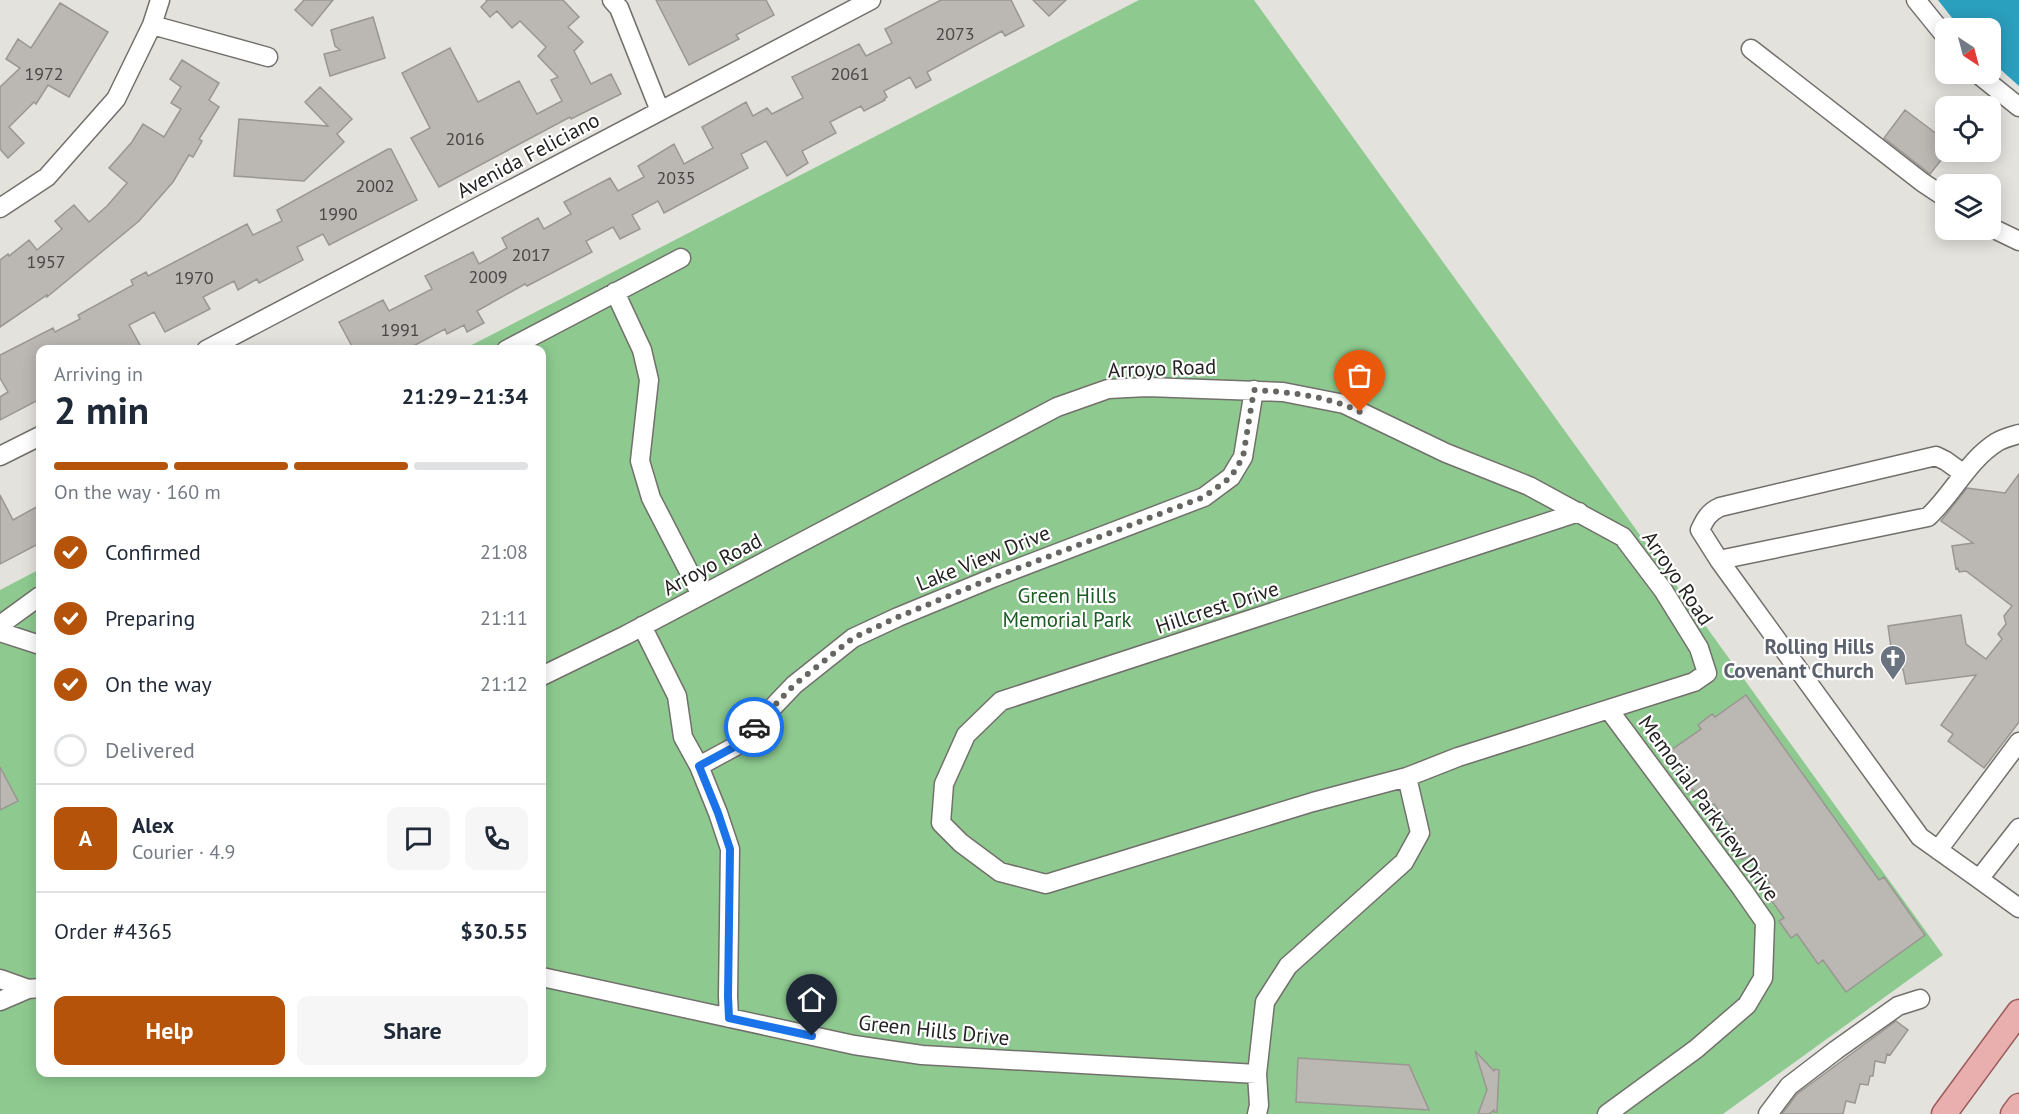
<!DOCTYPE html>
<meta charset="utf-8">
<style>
body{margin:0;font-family:"PT Sans",sans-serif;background:#f6f6f7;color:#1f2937;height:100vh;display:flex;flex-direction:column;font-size:22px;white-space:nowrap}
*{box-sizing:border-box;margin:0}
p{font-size:20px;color:#747a83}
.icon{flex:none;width:33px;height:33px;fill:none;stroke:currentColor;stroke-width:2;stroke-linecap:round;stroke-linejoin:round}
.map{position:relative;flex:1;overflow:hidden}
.sheet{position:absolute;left:36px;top:345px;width:510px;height:732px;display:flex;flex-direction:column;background:#fff;border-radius:12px;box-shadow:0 3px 15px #0003}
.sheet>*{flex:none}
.needle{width:39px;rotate:144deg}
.buttons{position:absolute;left:1935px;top:18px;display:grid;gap:12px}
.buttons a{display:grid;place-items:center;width:66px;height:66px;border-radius:12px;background:#fff;box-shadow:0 3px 15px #0003;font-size:30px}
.pin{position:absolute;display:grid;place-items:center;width:51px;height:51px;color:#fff;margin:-62px -26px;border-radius:50% 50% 50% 0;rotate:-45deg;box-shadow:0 0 6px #0007}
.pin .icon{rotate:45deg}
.courier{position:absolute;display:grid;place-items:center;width:60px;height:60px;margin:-30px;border:4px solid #1a73e8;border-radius:50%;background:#fff;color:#222;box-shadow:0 2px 8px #0007}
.overview em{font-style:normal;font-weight:700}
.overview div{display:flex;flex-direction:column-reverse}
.overview{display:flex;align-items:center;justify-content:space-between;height:102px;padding:0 18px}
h1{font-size:39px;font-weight:700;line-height:45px}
.bar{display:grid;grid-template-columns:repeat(4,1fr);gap:9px 6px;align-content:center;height:72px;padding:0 18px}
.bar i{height:8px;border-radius:4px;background:#e0e1e3}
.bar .active{background:#b45309}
.bar p{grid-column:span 4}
.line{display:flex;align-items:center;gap:15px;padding:0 18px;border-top:2px solid #e0e1e3}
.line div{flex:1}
.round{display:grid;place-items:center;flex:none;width:63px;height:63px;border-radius:12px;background:#f6f6f7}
ol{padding:0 18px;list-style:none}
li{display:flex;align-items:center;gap:18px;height:66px}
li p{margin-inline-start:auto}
li .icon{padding:6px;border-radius:50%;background:#b45309;color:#fff;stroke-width:4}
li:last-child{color:#747a83}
li i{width:33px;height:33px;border:3px solid #e0e1e3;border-radius:50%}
.button{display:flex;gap:12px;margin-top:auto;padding:12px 18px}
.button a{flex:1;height:69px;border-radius:12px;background:#b45309;color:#fff;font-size:24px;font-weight:700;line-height:69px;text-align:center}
.button a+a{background:#f6f6f7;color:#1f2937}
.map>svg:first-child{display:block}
</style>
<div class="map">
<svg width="2019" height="1114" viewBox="0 0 2019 1114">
<rect width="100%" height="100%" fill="#e4e2dd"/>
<!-- green -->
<path fill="#8eca90" d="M1139 0H1254L1943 955 1723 1114H0V590L40 569V1072H542V350L464 349Z"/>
<!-- water -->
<path fill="#2b9fbe" d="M1938 0H2019V86L1991 61 1990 28H1960Z"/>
<!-- building -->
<path fill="#bbb7b3" stroke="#9a9692" stroke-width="1.5" d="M304 0H333L312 26 295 10Z
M486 0H563L579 17 568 27 583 42 574 51 591 84 611 74 621 94 571 119 570 117 439 187 411 138 430 128 402 73 450 48 478 102 519 81 537 114 562 101 551 80 558 77 538 56 546 47 520 21 512 28 497 11 490 17 481 7 487 1Z
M656 0H766L774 15 736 35 739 39 689 65Z
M941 0H1011L1024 26 1005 36 1002 31 927 72 931 80 916 88 910 77 884 91 887 97 884 99 885 100 864 111 861 106 830 122 836 133 802 151 808 163 787 176 766 141 741 154 748 168 664 213 658 201 632 215 640 229 620 239 613 227 586 241 592 252 527 286 525 284 477 311 484 323 467 332 464 325 447 334 445 329 406 350H354L339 322 383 300 389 311 432 289 425 276 473 252 479 264 507 248 502 238 538 218 544 229 571 214 564 202 610 178 618 191 644 177 638 166 674 144 684 164 713 148 702 127 746 102 753 116 767 108 772 114 803 98 792 77 859 44 866 56 892 43 885 29Z
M1033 0H1066L1049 16Z
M60 3 108 32 69 97 48 85 36 104 34 102 9 127 24 143 8 158 0 149V87L20 68 6 59 18 39 31 48Z
M373 17 385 58 330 76 324 54 340 50 335 46 331 30Z
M182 60 219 83 209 100 219 107 199 139 202 141 193 157 189 155 173 182 139 221 47 297V295L0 327V260L8 254 9 256 29 240 37 250 62 229 55 221 74 205 89 222 107 206 127 183 109 168 132 142 143 124 164 137 181 109 171 103 181 87 170 79Z
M320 87 352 119 337 134 344 142 304 181 234 176 239 119 328 126 305 102Z
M1905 110 1946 141V154L1930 174 1884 138Z
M388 149H391L417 200 329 245 323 234 297 247 303 260 259 283 257 279 238 290 234 281 203 297 210 309 165 332 154 312 129 325 140 345 131 350H40V399L0 420V397L8 392 0 378V355L53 328 55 332 80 319 78 315 133 285 131 280 146 272 148 276 247 224 253 235 282 221 277 210Z
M2019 474V722L1984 768 1948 741 1953 734 1941 725 1976 675 1906 684 1903 669 1894 670 1888 626 1961 615 1966 644 1986 659 2002 639 1998 634 2006 624 2004 616 2012 606 1966 571 1959 572 1958 568 1956 569 1952 546 1973 543 1941 521 1967 488 2005 493Z
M0 495 13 520 40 505V543L0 564Z
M1746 695 1879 880 1884 877 1925 935 1846 992 1823 960 1818 964 1797 934 1791 938 1779 921 1784 918 1764 890 1771 885 1750 855 1742 860 1727 839 1735 833 1714 804 1707 809 1693 789 1688 793 1676 776 1681 772 1667 753 1701 729 1698 725 1712 714 1715 717Z
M0 767 18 801 0 810Z
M1896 1021 1908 1030 1890 1055 1887 1054 1885 1063 1875 1061 1873 1076H1870L1868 1085 1860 1084 1855 1103 1846 1101 1843 1114H1782L1797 1094Z
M1475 1051 1494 1071 1495 1069 1499 1070 1497 1112H1494V1110L1489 1114H1478L1487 1090Z
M1298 1058 1409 1065 1429 1110 1296 1102Z"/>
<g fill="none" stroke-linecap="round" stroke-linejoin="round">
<!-- minor casing -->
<g stroke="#72706b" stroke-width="21">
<path id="minor" d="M612 0 619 8 660 111
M1916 0 1946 37
M152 25 268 57
M1751 49 1922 182 1946 198
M1978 74 2019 107
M0 208 47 177 116 99 152 25 160 0
M1990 227 2019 241
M615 292 642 350 649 380 640 461 651 498 701 595
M206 350 871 0
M506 350 681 258
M0 456 40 436
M1719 560 1700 530C1705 519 1709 512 1720 507L1936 456 1946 461 1964 474
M0 625 40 596
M642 626 677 696 683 737 699 766 718 813 730 849 728 996 729 1018
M0 632 40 645
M542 676 626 635 1057 407 1108 389 1147 387 1283 392 1344 404 1446 453 1529 486 1623 537 1663 590 1699 648 1707 673 1694 682 1458 757 1407 777
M699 766 736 746 794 685 853 638 898 617 995 577 1204 497 1231 477 1243 457 1254 390
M2019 828 1979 879 2019 908
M1938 850 2019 742
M1979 879 1920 837 1719 560 1928 517C1953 494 1968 460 1997 442 2004 438 2012 436 2019 434
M542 977 854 1045 922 1055 1257 1074
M0 979 28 989
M0 1001 28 989 40 988
M1257 1114 1259 1105 1257 1074 1265 1002 1288 966 1404 862 1420 833 1407 777 1313 802 1046 884 1000 872 961 843 941 823 944 784 966 735 1001 701 1579 512
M1607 1114 1696 1049 1747 1005 1763 978 1765 922 1742 889 1609 710
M1768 1114 1789 1086 1836 1050 1898 1006 1920 999"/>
</g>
<!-- major casing -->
<g stroke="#9b5b5b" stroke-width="27">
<path id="major" d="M1944 1114 2019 1012
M2013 1114 2019 1106"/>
</g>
<!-- minor -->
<use href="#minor" stroke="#fff" stroke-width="18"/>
<!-- major -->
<use href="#major" stroke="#e9afaf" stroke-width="24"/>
</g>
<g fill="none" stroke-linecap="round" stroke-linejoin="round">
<!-- done -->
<path stroke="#676663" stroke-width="6" stroke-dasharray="0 10.8" d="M754 727 794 685 853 638 898 617 995 577 1204 497 1231 477 1243 457 1254 390C1289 392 1329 396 1360 412"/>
<!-- route -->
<path stroke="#1a73e8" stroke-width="8" d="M754 727 736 746 699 766 718 813 730 849 728 996 729 1018 812 1036"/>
</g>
<!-- icons -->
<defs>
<g id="church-pin" transform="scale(1.35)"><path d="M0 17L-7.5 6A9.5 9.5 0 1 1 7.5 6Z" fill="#6b7280" stroke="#fff"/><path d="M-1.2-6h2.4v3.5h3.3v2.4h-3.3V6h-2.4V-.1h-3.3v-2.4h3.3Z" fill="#fff"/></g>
</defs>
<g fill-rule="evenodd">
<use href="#church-pin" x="1893" y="658"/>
</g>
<g text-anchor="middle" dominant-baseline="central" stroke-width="4.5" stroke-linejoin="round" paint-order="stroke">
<!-- number labels -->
<g font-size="18" fill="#4a4846">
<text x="955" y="33">2073</text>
<text x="44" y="73">1972</text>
<text x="850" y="73">2061</text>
<text x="465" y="138">2016</text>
<text x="676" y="177">2035</text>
<text x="375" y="185">2002</text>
<text x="338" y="213">1990</text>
<text x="531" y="254">2017</text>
<text x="46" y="261">1957</text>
<text x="488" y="276">2009</text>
<text x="194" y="277">1970</text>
<text x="400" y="329">1991</text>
</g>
<!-- street labels -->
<g font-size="21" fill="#242322" stroke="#fff">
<text transform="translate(528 155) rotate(-28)">Avenida Feliciano</text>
<text transform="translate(1162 368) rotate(-2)">Arroyo Road</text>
<text transform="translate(983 558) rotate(-22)">Lake View Drive</text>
<text transform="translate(712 564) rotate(-28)">Arroyo Road</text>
<text transform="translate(1678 578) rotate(56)">Arroyo Road</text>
<text transform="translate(1217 607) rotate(-18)">Hillcrest Drive</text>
<text transform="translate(1709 808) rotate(54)">Memorial Parkview Drive</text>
<text transform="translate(934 1030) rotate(6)">Green Hills Drive</text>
</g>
<!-- park labels -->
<g font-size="21" fill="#1a5b22" stroke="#fff">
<text x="1067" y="595">Green Hills<tspan x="1067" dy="24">Memorial Park</tspan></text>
</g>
<!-- worship labels -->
<g font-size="21" font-weight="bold" fill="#5b616d" stroke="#fff" text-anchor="end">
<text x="1874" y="646">Rolling Hills<tspan x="1874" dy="24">Covenant Church</tspan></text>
</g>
</g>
</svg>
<div class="buttons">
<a><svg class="needle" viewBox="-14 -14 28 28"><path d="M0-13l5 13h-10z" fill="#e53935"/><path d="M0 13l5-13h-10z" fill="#747a83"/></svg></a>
<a><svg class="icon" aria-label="locate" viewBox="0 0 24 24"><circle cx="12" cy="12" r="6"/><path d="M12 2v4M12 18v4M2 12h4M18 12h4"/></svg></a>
<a><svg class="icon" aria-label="layers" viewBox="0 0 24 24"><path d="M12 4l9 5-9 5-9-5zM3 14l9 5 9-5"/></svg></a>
</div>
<div class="pin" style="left:1360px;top:412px;background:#ea580c"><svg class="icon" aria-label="bag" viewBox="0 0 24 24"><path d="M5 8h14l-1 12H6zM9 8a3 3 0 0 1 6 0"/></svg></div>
<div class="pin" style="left:812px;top:1036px;background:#1f2937"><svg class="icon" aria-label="home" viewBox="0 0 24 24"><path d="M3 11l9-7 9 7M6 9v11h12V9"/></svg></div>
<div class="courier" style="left:754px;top:727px"><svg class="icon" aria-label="car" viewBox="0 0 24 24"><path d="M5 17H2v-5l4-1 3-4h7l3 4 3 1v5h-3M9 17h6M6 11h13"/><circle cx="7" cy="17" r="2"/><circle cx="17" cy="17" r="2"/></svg></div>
<section class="sheet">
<div class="overview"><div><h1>2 min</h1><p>Arriving in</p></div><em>21:29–21:34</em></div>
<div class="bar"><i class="active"></i><i class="active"></i><i class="active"></i><i></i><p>On the way · 160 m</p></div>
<ol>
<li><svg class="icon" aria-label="check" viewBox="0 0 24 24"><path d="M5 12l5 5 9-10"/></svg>Confirmed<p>21:08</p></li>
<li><svg class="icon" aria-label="check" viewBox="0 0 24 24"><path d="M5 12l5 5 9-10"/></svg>Preparing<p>21:11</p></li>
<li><svg class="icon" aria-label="check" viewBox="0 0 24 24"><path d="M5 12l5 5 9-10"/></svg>On the way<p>21:12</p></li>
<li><i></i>Delivered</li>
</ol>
<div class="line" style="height:108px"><b class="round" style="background:#b45309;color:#fff">A</b><div><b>Alex</b><p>Courier · 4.9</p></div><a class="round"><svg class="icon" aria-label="chat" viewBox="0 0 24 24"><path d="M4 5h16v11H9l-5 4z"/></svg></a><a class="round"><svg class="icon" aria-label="phone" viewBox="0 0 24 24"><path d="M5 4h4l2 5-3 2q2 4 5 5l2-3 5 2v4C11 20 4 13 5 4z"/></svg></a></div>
<div class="line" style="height:78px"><div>Order #4365</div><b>$30.55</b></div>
<div class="button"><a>Help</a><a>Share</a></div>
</section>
</div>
